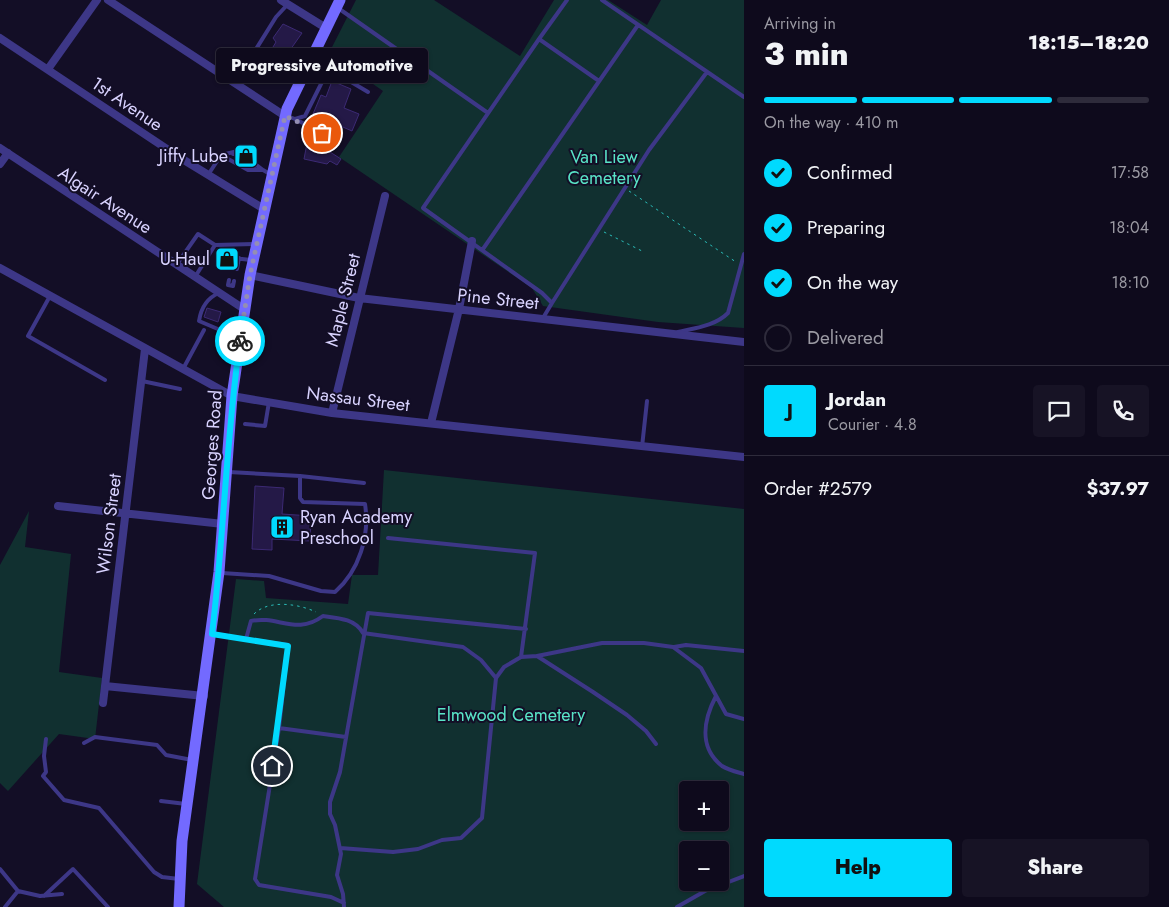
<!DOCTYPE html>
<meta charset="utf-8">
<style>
body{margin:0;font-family:Jost,sans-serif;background:#171325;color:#f1f3f6;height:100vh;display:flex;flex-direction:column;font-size:19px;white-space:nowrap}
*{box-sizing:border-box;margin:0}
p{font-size:16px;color:#9b9aa3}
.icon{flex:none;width:28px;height:28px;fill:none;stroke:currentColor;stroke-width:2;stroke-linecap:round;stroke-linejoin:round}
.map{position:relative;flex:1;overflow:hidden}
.drawer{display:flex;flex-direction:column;background:#0e0a1c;width:425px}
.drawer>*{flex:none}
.buttons{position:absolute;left:679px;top:781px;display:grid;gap:10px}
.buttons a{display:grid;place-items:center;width:50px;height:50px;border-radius:5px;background:#0e0a1c;box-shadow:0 1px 4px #0004,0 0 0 1px #2e2b3b;font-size:25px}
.pin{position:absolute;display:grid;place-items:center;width:42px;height:42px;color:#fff;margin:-21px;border:2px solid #fff;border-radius:50%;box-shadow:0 1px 5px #0007}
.courier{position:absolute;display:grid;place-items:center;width:50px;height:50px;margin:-25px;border:4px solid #00dafe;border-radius:50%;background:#fff;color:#222;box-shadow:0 1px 6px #0007}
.bubble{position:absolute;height:35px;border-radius:5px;background:#0e0a1c;box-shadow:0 1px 4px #0004,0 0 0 1px #2e2b3b;font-size:16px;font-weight:800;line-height:35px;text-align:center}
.overview em{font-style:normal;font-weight:800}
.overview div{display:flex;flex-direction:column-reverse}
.overview{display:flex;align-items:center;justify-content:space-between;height:85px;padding:0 20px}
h1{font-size:32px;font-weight:800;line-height:38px}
.bar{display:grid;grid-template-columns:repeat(4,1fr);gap:8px 5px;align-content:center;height:60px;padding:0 20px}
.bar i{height:6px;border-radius:4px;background:#2e2b3b}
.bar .current{background:#00dafe}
.bar p{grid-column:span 4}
.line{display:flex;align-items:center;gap:12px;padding:0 20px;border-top:1px solid #2e2b3b}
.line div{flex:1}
.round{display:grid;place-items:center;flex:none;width:52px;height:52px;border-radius:5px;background:#171325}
ol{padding:0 20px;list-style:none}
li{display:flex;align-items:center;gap:15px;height:55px}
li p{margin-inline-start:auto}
li .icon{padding:5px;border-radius:50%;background:#00dafe;color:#111;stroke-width:4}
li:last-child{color:#9b9aa3}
li i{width:28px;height:28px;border:2px solid #2e2b3b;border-radius:50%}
.cta{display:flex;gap:10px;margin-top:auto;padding:10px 20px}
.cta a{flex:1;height:58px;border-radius:5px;background:#00dafe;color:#111;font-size:20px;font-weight:800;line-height:58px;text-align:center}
.cta a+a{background:#171325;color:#f1f3f6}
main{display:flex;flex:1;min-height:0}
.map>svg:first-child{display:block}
</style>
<main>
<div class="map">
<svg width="744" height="907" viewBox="0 0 744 907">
<rect width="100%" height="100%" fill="#130e26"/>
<!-- green -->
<path fill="#113030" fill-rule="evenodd" d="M356 0H434L520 56 554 0H608L647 25 661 0H744V328L658 322 543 306 532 288 339 157 383 91 329 53Z
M384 470 744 509V907H224L197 884 236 579 264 581 266 598 348 604 352 575H378ZM688 790H720V822H688ZM688 850H720V882H688Z
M29 511 25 547 71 554 59 672 102 678 95 739 59 734 8 791 0 783V565Z"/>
<!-- building -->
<path fill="#241947" stroke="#3c2a74" d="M283 24 302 33 288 53 291 55 286 61 288 62 275 82 258 72 276 42 273 38Z
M332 81 351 89 344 108 359 114 352 131 313 114 321 95 326 97Z
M308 138 341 159 337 165 330 161 327 164 304 159Z
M207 308 221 312 218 322 204 317Z
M255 486 284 488 282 514 311 516 310 541 272 539V550L252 549Z"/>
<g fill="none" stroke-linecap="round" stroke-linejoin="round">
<!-- path -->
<path stroke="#2abcb8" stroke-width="1" stroke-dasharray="2.5 4" stroke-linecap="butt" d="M629 191 736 262
M604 232 642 251
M254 614C269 599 299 604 316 612"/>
<!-- lane -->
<path stroke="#3d3787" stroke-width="4" d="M567 0 539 39 599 81
M602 0 744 97
M338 8 488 113
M539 39 423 208 542 293 552 303 543 318
M326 72 331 70 368 92
M235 83 276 17 288 4
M287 116 295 119 305 116 324 78 326 72 313 63
M295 119 335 140
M233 154H237L255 166
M221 155 238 151 263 170
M208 175 221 155 248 170H263L270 174
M483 249 638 25
M177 264 198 234 215 245 254 244
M231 268 233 258 251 260
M237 269 239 258
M195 277 215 245
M229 280 228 285 233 286 234 281
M219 293C207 298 201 308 199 321L239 338
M50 296 28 336 105 380
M552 303 649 150 707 72
M678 332C695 328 715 326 728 313L744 254
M183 369 204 330
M142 381 180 389
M245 424 265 426 269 402
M642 447 647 401
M229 472 300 476 364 483
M222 573 269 576 321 591 335 592C359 571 370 536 365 504L303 502 300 498V476
M212 634 288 645 279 728 255 879 259 885 331 897 344 903
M246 639 251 621C278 615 296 636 323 616 339 618 355 619 363 633L463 647 481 660 496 678
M674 647 686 645 744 651
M537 656 602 643H644L673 647 701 668 726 714 744 719
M521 657 537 656 593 692 627 715 646 731 656 744
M716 696C704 719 698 747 722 766 728 770 737 772 744 774
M279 728 346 737
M46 739 44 756 46 772 43 776 64 800 99 808 154 872 162 877 179 879
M84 743 95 737 157 745 166 755 192 760
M161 801 186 804
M340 848 393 852 418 849 442 840 461 838 482 818 496 678 504 667 521 657 535 553 388 538
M0 869 18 891 40 896 62 894
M44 896 73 869 108 907
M5 907 18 891
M344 907 343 894 337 875 341 854 335 825 330 814V802L340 772 368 613 526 629
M677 907 705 891 744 876"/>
<!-- street -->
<path stroke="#3d3787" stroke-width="8" d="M108 0 285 116
M281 0 326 28
M0 38 179 157 264 209
M48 69 97 0
M0 148 244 309
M0 164 8 153
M0 268 232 396 332 413 744 457
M250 275 359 298 744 342
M332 413 385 196
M431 423 459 309 472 241
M58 506 223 524
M105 686 204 696
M103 703 145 349"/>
<!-- secondary -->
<path stroke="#736aff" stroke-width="11" d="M179 907 182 841 219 572 232 396 250 275 287 109 340 0"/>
</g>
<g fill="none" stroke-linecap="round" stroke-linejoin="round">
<!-- done -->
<path stroke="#948eb3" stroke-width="5" stroke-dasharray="0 9" d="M240 341 250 275 285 116 322 133"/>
<!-- route -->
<path stroke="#00dafe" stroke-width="6" d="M240 341C226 438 224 536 212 634L288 646 272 766"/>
</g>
<!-- icons -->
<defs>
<g id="shop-square" transform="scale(1.25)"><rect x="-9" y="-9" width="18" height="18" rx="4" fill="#00dafe" stroke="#130e26"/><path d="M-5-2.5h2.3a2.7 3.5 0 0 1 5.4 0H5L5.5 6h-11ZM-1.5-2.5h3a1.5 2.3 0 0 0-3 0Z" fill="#111"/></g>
<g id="building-square" transform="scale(1.25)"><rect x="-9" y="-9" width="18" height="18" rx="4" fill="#00dafe" stroke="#130e26"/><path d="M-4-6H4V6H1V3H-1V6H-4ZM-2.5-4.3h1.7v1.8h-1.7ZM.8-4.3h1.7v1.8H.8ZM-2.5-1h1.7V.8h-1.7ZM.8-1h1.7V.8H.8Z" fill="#111"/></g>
</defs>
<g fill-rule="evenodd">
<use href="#shop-square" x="246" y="156"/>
<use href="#shop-square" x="227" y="259"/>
<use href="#building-square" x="282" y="527"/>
</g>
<g text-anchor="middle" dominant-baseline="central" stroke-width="4" stroke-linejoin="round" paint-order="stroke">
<!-- street labels -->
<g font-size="18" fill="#d9d3ff" stroke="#130e26">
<text transform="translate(127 104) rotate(34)">1st Avenue</text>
<text transform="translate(105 200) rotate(33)">Algair Avenue</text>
<text transform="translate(498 299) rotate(6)">Pine Street</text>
<text transform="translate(343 300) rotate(-76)">Maple Street</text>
<text transform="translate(358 399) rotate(7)">Nassau Street</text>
<text transform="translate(212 445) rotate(-86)">Georges Road</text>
<text transform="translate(109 524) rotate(-83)">Wilson Street</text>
</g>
<!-- poi labels -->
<g font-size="18" fill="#d9d3ff" stroke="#130e26" text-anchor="end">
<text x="228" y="156">Jiffy Lube</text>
<text x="210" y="259">U-Haul</text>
<text x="300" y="517" text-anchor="start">Ryan Academy<tspan x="300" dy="21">Preschool</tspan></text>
</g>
<!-- park labels -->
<g font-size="18" fill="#59e4c7" stroke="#130e26">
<text x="604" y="157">Van Liew<tspan x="604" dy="21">Cemetery</tspan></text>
<text x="511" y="715">Elmwood Cemetery</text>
</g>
</g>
</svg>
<div class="buttons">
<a>+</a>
<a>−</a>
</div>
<div class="pin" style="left:322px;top:133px;background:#ea580c"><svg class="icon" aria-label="bag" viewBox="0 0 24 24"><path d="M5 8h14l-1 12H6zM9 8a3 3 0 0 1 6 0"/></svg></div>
<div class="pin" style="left:272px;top:766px;background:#1f2937"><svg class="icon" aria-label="home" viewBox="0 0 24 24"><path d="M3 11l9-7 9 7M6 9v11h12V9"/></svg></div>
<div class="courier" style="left:240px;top:341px"><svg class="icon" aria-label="bike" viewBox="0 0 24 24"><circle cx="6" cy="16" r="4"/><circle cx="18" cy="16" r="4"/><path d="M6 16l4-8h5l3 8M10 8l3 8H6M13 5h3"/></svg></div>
<div class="bubble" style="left:216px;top:48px;width:212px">Progressive Automotive</div>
</div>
<section class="drawer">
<div class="overview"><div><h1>3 min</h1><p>Arriving in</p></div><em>18:15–18:20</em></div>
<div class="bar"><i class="current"></i><i class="current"></i><i class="current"></i><i></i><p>On the way · 410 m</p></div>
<ol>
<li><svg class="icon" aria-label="check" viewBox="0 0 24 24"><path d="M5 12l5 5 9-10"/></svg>Confirmed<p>17:58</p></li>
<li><svg class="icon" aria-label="check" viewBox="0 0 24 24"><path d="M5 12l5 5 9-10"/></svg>Preparing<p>18:04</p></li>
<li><svg class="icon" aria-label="check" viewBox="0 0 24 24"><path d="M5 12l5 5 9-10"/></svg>On the way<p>18:10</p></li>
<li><i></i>Delivered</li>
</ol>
<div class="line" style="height:90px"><b class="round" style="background:#00dafe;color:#111">J</b><div><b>Jordan</b><p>Courier · 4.8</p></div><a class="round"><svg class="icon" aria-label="chat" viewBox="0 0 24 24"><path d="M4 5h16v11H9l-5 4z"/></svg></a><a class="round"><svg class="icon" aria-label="phone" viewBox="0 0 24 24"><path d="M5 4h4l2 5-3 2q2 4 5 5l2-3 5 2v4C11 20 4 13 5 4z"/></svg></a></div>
<div class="line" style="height:65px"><div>Order #2579</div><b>$37.97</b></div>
<div class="cta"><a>Help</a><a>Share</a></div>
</section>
</main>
